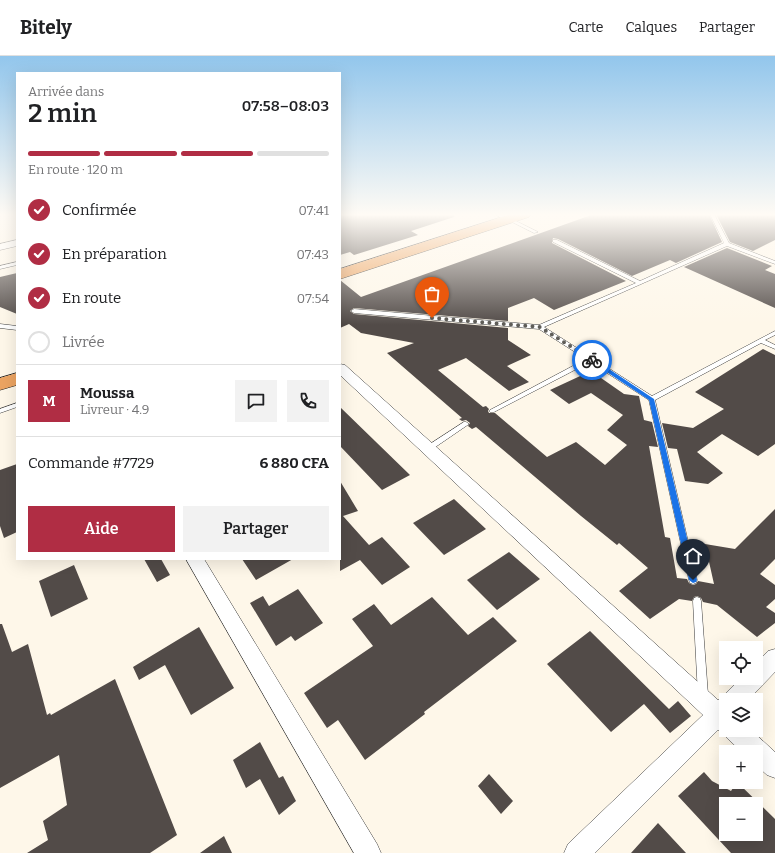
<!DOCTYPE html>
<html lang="fr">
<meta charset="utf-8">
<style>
body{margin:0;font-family:Bitter,serif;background:#f2f2f2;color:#202124;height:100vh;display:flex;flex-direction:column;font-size:15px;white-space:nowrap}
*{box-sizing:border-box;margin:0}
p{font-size:13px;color:#757577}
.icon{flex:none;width:22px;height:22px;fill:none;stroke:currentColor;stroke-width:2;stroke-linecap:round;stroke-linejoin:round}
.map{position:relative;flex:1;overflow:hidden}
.sheet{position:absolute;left:16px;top:16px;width:325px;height:488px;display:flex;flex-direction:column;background:#fff;border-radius:0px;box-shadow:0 4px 16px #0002}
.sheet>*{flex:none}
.controls{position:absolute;left:719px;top:585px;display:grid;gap:8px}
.controls a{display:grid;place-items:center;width:44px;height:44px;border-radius:0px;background:#fff;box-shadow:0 4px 16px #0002;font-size:20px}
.pin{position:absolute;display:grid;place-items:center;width:34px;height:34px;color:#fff;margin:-41px -17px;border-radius:50% 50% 50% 0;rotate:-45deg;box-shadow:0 0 4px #0007}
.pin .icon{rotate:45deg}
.courier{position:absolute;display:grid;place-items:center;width:40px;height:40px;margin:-20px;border:3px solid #1a73e8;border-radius:50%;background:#fff;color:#222;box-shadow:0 1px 5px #0007}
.summary em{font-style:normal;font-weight:600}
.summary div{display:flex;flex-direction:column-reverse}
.summary{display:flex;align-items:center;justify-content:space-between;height:68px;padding:0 12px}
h1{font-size:26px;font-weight:600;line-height:30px}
.bar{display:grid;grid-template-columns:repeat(4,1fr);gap:6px 4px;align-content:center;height:48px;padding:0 12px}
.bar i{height:5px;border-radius:3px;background:#e0e0e0}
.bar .on{background:#b02d44}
.bar p{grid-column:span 4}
.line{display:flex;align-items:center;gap:10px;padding:0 12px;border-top:1px solid #e0e0e0}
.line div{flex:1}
.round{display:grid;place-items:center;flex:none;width:42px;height:42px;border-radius:0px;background:#f2f2f2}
ol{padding:0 12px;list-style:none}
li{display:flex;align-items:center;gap:12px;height:44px}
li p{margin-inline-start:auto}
li .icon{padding:4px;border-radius:50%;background:#b02d44;color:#fff;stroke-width:4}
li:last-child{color:#757577}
li i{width:22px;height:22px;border:2px solid #e0e0e0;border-radius:50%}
.cta{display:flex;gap:8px;margin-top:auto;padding:8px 12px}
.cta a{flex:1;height:46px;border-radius:0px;background:#b02d44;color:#fff;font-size:16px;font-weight:600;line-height:46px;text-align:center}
.cta a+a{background:#f2f2f2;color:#202124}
header{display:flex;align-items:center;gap:24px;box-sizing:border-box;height:56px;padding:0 20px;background:#fff;border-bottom:1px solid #e0e0e0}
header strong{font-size:19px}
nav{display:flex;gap:22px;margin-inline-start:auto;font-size:14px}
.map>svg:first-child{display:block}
</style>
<header>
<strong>Bitely</strong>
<nav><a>Carte</a><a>Calques</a><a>Partager</a></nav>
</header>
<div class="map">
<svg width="775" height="797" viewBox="0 0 775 797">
<rect width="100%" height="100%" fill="#fef7e9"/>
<!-- building -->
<path fill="#524b48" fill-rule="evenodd" d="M340 158H454V161L411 175 418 179 354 199 350 196 340 199Z
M594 158H709L722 186 676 207 670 204 632 220 558 183 553 182 552 187 626 225 554 254 534 242 508 252V265L354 252 350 255 354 258 508 272V284L531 299 507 310 529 326 509 335 466 302 438 314 483 351 486 350 489 353 488 355 489 357H495L547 401 576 386 605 409 627 389 607 374 623 359 591 337 569 348 550 334 591 315 624 338 639 340 644 364 652 366 658 391 649 390 665 481 670 482 677 522 687 523 689 527 693 529 696 528 698 525 714 528 705 488 735 493 775 453V503L760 518 775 529V543L766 551 775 557V567L757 581 717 549 703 546 701 542 697 540 694 541 692 545 679 543 650 563 619 535 648 512 619 487 617 489 581 460 476 371 472 373 468 370 470 367 466 364 462 365 459 363 462 362 387 297 414 287 361 277 349 268 340 272V224L361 241Z
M716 158H775V184L753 195 730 186Z
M727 192 772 210 765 214 775 218V252L684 211Z
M17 217V258L0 251V221Z
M763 293 775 299V388L758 400 722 378 697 396 723 417 708 428 685 425 677 393 668 392 662 367 693 372 724 353 695 336Z
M340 351 410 419 382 434 340 390Z
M17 408V476L4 482 0 470V414Z
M340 425 358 455 343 460 369 489 382 481 410 511 382 529 360 504 340 515Z
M454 443 486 473 444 499 413 467Z
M509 496 540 523 497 554 467 524Z
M144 503H161L170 519 157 526Z
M242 503H293L256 524Z
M74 509 88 543 51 561 39 525Z
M298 533 323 567 295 585 291 580 276 590 250 547 263 540 269 550Z
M432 541 468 579 493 561 517 585 424 656 425 658 365 704 338 664 327 672 304 637 373 590 352 563 374 548 391 569Z
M0 568H2L12 596 28 588 47 659 50 657 51 659 115 623 177 779 150 797H27L48 784 43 765 67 749 59 699 0 732Z
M199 571 234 632 191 659 165 609 139 624 133 611Z
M590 575 669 653 678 645 691 660 670 677 644 648 611 676 547 608Z
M260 686 279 722 283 720 296 745 279 759 260 723 246 732 233 704Z
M704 716 712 725 731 735 737 726 775 763V797H731L678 740ZM726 748H756V778H726Z
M489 718 513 745 501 758 478 730Z
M658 767 686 797H631Z
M224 780 232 797H200Z"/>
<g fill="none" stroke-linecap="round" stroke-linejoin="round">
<!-- service casing -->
<g stroke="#3d3d3d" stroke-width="1">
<path id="service" d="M710 158H714L729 187 775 205V208L727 190 544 271 652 340 775 275V279L765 284 775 289V293L761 287 655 344 697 524 696 527 693 528 690 527 689 524 649 344 590 306 494 356H490L489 355 490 354 586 303 539 273 354 257 351 255 354 253 539 269 636 227 553 186V184H557L640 225 724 187Z
M508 162H510L538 176 534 177 508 164Z
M17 206V209L0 213V210Z
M0 268 17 270V274L0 272Z
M17 347V351L0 357V353Z
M464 366H466L469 368 431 394H427L426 392 427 390Z
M697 541 700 542 701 545 708 639 706 642 703 644 700 642 698 639 693 545 694 542Z"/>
</g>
<!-- minor casing -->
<g stroke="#3d3d3d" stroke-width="1">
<path id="minor" d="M495 158H506L514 163 512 165H506Z
M17 184V190L0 194V188Z
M340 308 345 309 718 644 723 642 726 637 741 622H756V607L768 595 775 593V616L748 644H726V674H751L775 696V722L767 719 756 709V696H742L727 682 725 676 718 674 595 797H564L568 788 703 659 340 319Z
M186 503H204L377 788 381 797H354Z"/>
</g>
<!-- trunk casing -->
<g stroke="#1b1b1b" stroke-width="1">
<path id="trunk" d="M511 158H531L529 161 340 223V213Z
M17 317V329L0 334V322Z"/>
</g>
<!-- service -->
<use href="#service" fill="#fff" fill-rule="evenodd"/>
<!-- minor -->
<use href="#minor" fill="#fff" fill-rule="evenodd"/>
<!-- trunk -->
<use href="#trunk" fill="#eca462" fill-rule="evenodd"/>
</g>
<!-- sky -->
<linearGradient id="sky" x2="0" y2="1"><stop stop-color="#92c6ec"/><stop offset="0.59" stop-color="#fffbf5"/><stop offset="1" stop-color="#fffbf5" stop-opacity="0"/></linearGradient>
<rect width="775" height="269" fill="url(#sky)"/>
<!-- route -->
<path fill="#1a73e8" d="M590 303H594L654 343 697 524 696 526 693 527 689 524 649 344 590 305Z"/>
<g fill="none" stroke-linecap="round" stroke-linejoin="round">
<!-- done -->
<path stroke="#5f5d58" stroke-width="4" stroke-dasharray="0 7.2" d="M432 262 540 271 592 304"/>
</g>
</svg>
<div class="controls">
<a><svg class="icon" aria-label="locate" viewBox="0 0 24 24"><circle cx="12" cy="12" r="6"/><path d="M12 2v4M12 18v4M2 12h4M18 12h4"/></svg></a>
<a><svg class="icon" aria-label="layers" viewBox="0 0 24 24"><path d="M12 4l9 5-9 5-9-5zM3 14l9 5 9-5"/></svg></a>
<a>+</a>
<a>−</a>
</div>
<div class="pin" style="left:432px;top:262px;background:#ea580c"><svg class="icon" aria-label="bag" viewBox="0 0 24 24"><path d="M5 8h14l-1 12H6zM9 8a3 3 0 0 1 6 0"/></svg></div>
<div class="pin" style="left:693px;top:524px;background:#1f2937"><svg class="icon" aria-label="home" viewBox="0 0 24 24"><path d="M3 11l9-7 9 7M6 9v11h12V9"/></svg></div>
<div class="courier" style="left:592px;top:304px"><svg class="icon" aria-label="bike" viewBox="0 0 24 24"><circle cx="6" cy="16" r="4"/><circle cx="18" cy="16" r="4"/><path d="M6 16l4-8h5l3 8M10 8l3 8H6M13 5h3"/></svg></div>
<section class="sheet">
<div class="summary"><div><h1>2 min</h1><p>Arrivée dans</p></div><em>07:58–08:03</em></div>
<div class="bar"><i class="on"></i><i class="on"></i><i class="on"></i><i></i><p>En route · 120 m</p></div>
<ol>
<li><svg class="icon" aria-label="check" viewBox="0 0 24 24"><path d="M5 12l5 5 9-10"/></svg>Confirmée<p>07:41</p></li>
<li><svg class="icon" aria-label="check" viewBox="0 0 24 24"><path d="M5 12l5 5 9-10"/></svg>En préparation<p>07:43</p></li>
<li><svg class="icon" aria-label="check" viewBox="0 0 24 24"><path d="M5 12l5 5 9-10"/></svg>En route<p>07:54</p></li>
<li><i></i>Livrée</li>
</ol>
<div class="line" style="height:72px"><b class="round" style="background:#b02d44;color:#fff">M</b><div><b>Moussa</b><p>Livreur · 4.9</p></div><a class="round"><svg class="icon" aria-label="chat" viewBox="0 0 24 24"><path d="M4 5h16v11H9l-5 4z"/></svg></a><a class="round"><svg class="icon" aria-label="phone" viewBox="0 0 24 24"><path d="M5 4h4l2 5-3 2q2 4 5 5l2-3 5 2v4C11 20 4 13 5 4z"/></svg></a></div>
<div class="line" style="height:52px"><div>Commande #7729</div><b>6 880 CFA</b></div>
<div class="cta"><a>Aide</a><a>Partager</a></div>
</section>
</div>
